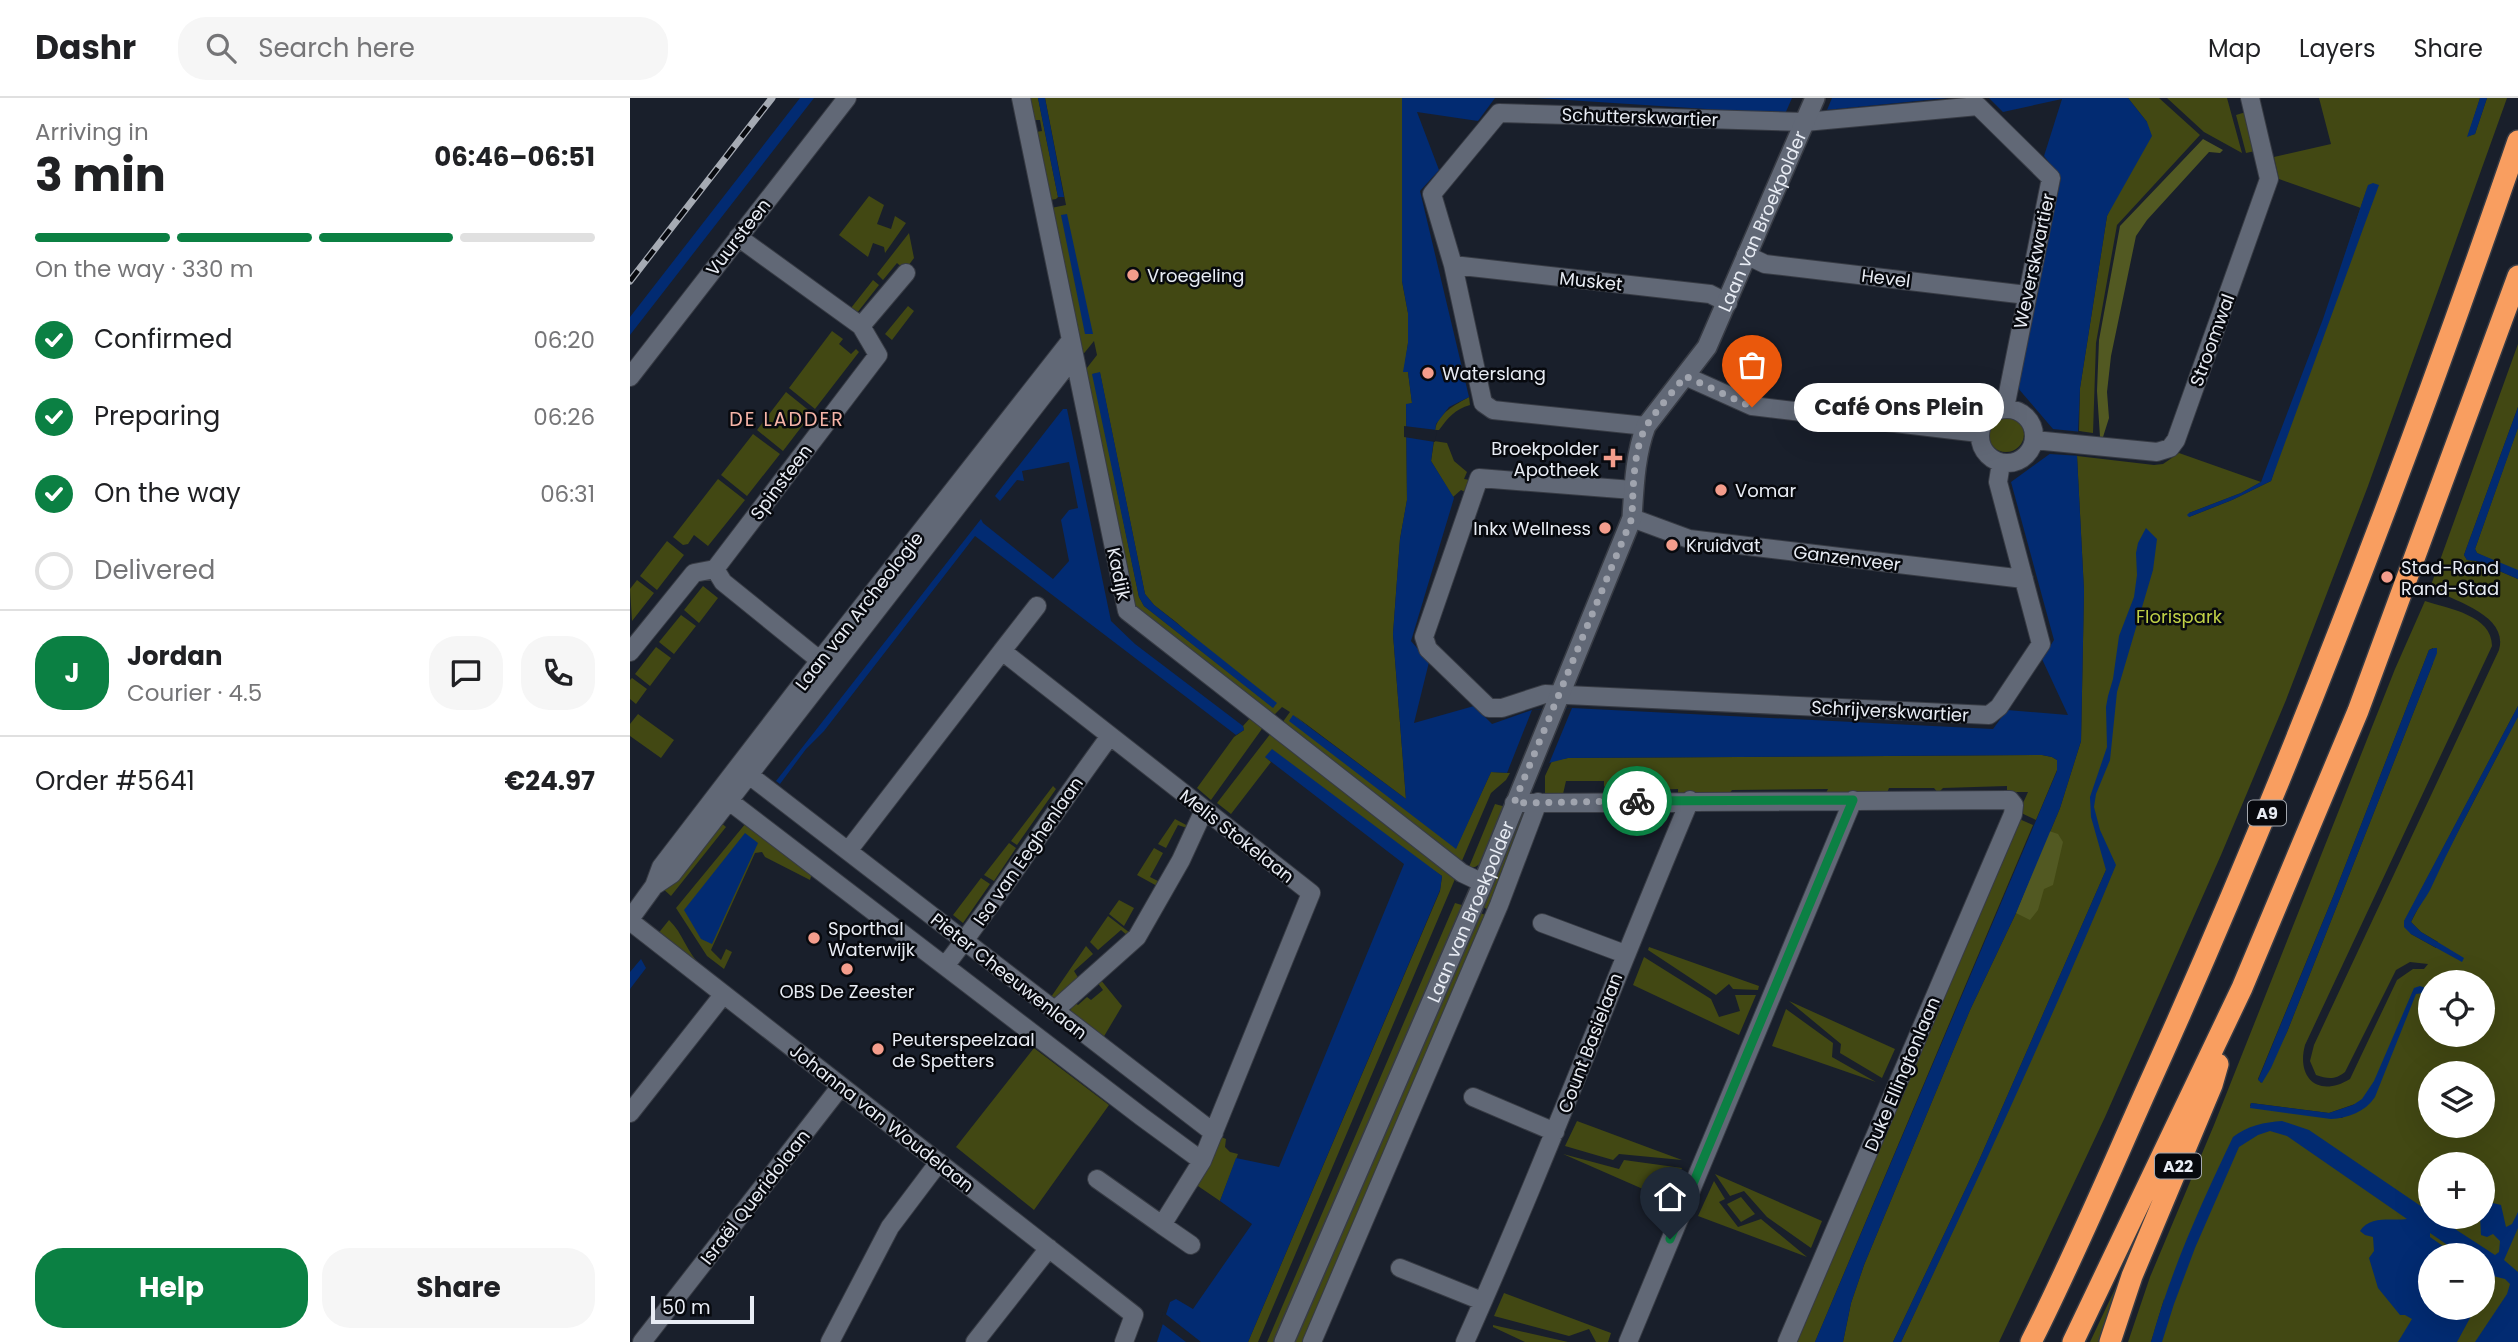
<!DOCTYPE html>
<meta charset="utf-8">
<style>
body{margin:0;font-family:Poppins,sans-serif;background:#f6f6f6;color:#202124;height:100vh;display:flex;flex-direction:column;font-size:26px;white-space:nowrap}
*{box-sizing:border-box;margin:0}
p{font-size:23px;color:#757577}
.icon{flex:none;width:38px;height:38px;fill:none;stroke:currentColor;stroke-width:2;stroke-linecap:round;stroke-linejoin:round}
.map{position:relative;flex:1;overflow:hidden}
.panel{display:flex;flex-direction:column;background:#fff;width:630px}
.panel>*{flex:none}
.buttons{position:absolute;left:1788px;top:872px;display:grid;gap:14px}
.buttons a{display:grid;place-items:center;width:77px;height:77px;border-radius:50%;background:#fff;box-shadow:0 7px 28px #0002;font-size:35px}
.scale{position:absolute;left:21px;bottom:18px;width:103px;box-sizing:border-box;padding-left:7px;border:4px solid #e8ecf4;border-top:0;font-size:19px;line-height:24px;white-space:nowrap;color:#e8ecf4;-webkit-text-stroke:5px #07090e;paint-order:stroke}
.pin{position:absolute;display:grid;place-items:center;width:60px;height:60px;color:#fff;margin:-72px -30px;border-radius:50% 50% 50% 0;rotate:-45deg;box-shadow:0 0 7px #0007}
.pin .icon{rotate:45deg}
.courier{position:absolute;display:grid;place-items:center;width:70px;height:70px;margin:-35px;border:5px solid #0b8043;border-radius:50%;background:#fff;color:#222;box-shadow:0 2px 9px #0007}
.bubble{position:absolute;height:49px;border-radius:24px;background:#fff;box-shadow:0 7px 28px #0002;font-size:23px;font-weight:700;line-height:49px;text-align:center}
.head em{font-style:normal;font-weight:700}
.head div{display:flex;flex-direction:column-reverse}
.head{display:flex;align-items:center;justify-content:space-between;height:119px;padding:0 35px}
h1{font-size:46px;font-weight:700;line-height:52px}
.bar{display:grid;grid-template-columns:repeat(4,1fr);gap:10px 7px;align-content:center;height:84px;padding:0 35px}
.bar i{height:9px;border-radius:5px;background:#e0e0e0}
.bar .on{background:#0b8043}
.bar p{grid-column:span 4}
.line{display:flex;align-items:center;gap:18px;padding:0 35px;border-top:2px solid #e0e0e0}
.line div{flex:1}
.round{display:grid;place-items:center;flex:none;width:74px;height:74px;border-radius:28px;background:#f6f6f6}
ol{padding:0 35px;list-style:none}
li{display:flex;align-items:center;gap:21px;height:77px}
li p{margin-inline-start:auto}
li .icon{padding:7px;border-radius:50%;background:#0b8043;color:#fff;stroke-width:4}
li:last-child{color:#757577}
li i{width:38px;height:38px;border:4px solid #e0e0e0;border-radius:50%}
.primary-button{display:flex;gap:14px;margin-top:auto;padding:14px 35px}
.primary-button a{flex:1;height:80px;border-radius:28px;background:#0b8043;color:#fff;font-size:28px;font-weight:700;line-height:80px;text-align:center}
.primary-button a+a{background:#f6f6f6;color:#202124}
header{display:flex;align-items:center;gap:42px;box-sizing:border-box;height:98px;padding:0 35px;background:#fff;border-bottom:2px solid #e0e0e0}
header strong{font-size:33px}
nav{display:flex;gap:38px;margin-inline-start:auto;font-size:24px}
.search{width:490px;height:63px;background:#f6f6f6;display:flex;align-items:center;gap:18px;box-sizing:border-box;padding:0 24px;border-radius:28px;color:#757577;font-size:26px}
main{display:flex;flex:1;min-height:0}
.map>svg:first-child{display:block}
</style>
<header>
<strong>Dashr</strong>
<div class="search"><svg class="icon" aria-label="search" viewBox="0 0 24 24"><circle cx="10" cy="10" r="6"/><path d="M15 15l6 6"/></svg>Search here</div>
<nav><a>Map</a><a>Layers</a><a>Share</a></nav>
</header>
<main>
<section class="panel">
<div class="head"><div><h1>3 min</h1><p>Arriving in</p></div><em>06:46–06:51</em></div>
<div class="bar"><i class="on"></i><i class="on"></i><i class="on"></i><i></i><p>On the way · 330 m</p></div>
<ol>
<li><svg class="icon" aria-label="check" viewBox="0 0 24 24"><path d="M5 12l5 5 9-10"/></svg>Confirmed<p>06:20</p></li>
<li><svg class="icon" aria-label="check" viewBox="0 0 24 24"><path d="M5 12l5 5 9-10"/></svg>Preparing<p>06:26</p></li>
<li><svg class="icon" aria-label="check" viewBox="0 0 24 24"><path d="M5 12l5 5 9-10"/></svg>On the way<p>06:31</p></li>
<li><i></i>Delivered</li>
</ol>
<div class="line" style="height:126px"><b class="round" style="background:#0b8043;color:#fff">J</b><div><b>Jordan</b><p>Courier · 4.5</p></div><a class="round"><svg class="icon" aria-label="chat" viewBox="0 0 24 24"><path d="M4 5h16v11H9l-5 4z"/></svg></a><a class="round"><svg class="icon" aria-label="phone" viewBox="0 0 24 24"><path d="M5 4h4l2 5-3 2q2 4 5 5l2-3 5 2v4C11 20 4 13 5 4z"/></svg></a></div>
<div class="line" style="height:91px"><div>Order #5641</div><b>€24.97</b></div>
<div class="primary-button"><a>Help</a><a>Share</a></div>
</section>
<div class="map">
<svg width="1888" height="1244" viewBox="0 0 1888 1244">
<rect width="100%" height="100%" fill="#191f2b"/>
<!-- green -->
<path fill="#424813" fill-rule="evenodd" d="M399 0H408L428 99 426 101 420 102 406 34 412 33 410 22H404Z
M415 0H772V183L778 215V245L774 273 778 274 782 305 776 307 777 402 770 441 763 536 776 701 664 617 826 750 861 674 880 675 876 682 861 695 831 765 652 625 660 614 652 609 645 616H639L507 511 503 504 453 275 467 257 464 243 451 259 421 110 436 107ZM470 275 515 496 524 507 546 524 644 610 514 508 509 499 463 276Z
M1498 0H1529L1570 37 1487 127 1466 245 1463 335 1449 333 1450 290 1477 118 1517 24Z
M1537 0H1597L1612 55 1574 34Z
M1689 0H1850L1838 38 1845 36 1857 0H1877L1738 388 1656 602 1591 757 1475 1019 1369 1244H1271C1345 1086 1418 929 1485 768L1476 772 1347 1067 1263 1244H1213L1221 1205 1234 1167 1340 912 1386 815 1430 710 1451 643 1454 493 1447 358 1524 367 1533 366 1549 355 1631 384 1611 395 1559 415V419L1602 402 1641 383 1738 87 1731 110 1649 81 1644 59 1701 46Z
M1616 14 1625 53 1616 55 1606 17Z
M239 98 254 107 247 126 261 131 265 118 276 125 255 155 254 149 243 145 238 159 209 137Z
M279 135 284 160 275 172 267 165 253 182 247 176Z
M243 182 249 187 227 215 221 210Z
M278 208 284 213 262 242 255 236Z
M202 233 213 241 209 246 221 256 226 251 229 254 185 311 159 290Z
M1888 246V309L1834 457 1837 462 1846 463 1888 481V608L1774 824 1781 836 1806 850 1808 844 1791 834 1781 824 1888 618V1244H1530L1534 1201 1521 1244H1498L1520 1179 1584 1027 1765 571 1795 503C1819 511 1862 517 1862 548L1675 947C1666 981 1689 1000 1720 981L1767 882 1783 871H1794L1798 866 1780 864 1766 872 1715 974C1705 982 1698 981 1686 977L1680 963 1684 947 1869 552C1879 517 1824 503 1800 490ZM1803 550V565L1657 934 1631 985 1628 981 1705 794 1799 552ZM1801 884H1853V936H1801ZM1801 975H1853V1027H1801ZM1621 1005 1699 1015 1725 1006 1712 1020 1620 1008ZM1801 1066H1853V1118H1801ZM1801 1157H1853V1209H1801Z
M156 294 182 315 153 353 127 332Z
M839 299 840 307C825 311 818 320 809 332H805C808 315 825 307 839 299Z
M1358 336a18 18 0 1 1 36 0a18 18 0 1 1-36 0Z
M1888 329V474L1847 455 1845 451Z
M123 336 150 356 117 398 91 377Z
M804 343 817 345 824 363 837 374 834 381 840 382 837 395 831 392 823 399 801 363Z
M88 381 115 402 78 448 64 437 58 446 53 447 43 439Z
M37 443 54 457 27 492 10 478Z
M7 482 24 495 2 523 0 491Z
M73 488 88 500 69 525 54 512Z
M51 517 66 528 44 556 29 544Z
M26 549 41 560 20 588 5 576Z
M2 580 17 591 6 606 0 601V582Z
M8 616 44 642 31 660 0 638V626Z
M621 619 634 628 581 702 567 690 604 639 614 632 613 628Z
M641 635 825 779V781L628 1244H618L810 793 812 778 635 659 641 664 601 716 587 705Z
M1412 657 1422 659 1427 662V672L1406 722 1389 714 1398 694H1377V688L1313 690 1308 695 1304 690H1259L1257 695H1196L1198 691 1102 692 1099 696 1048 697V691L992 693 989 697H981L974 688V683H936L933 696 915 699V678L922 663 938 660Z
M423 688 426 691 387 747 381 743Z
M865 706 876 709 853 764 845 769H839Z
M895 714 861 813 851 808 887 720Z
M1387 720 1403 727 1185 1244H1166Z
M545 721 558 728 557 730 548 727 536 750 528 746Z
M89 723 96 729 41 798 31 789Z
M116 725 182 775 180 782 135 759 132 754 125 755 81 852 91 862 96 851 102 854 94 871 77 858 46 810Z
M379 745 386 750 364 783 354 777Z
M524 750 533 755 520 779 530 784 527 788 507 777Z
M351 780 360 786 333 825 323 817Z
M489 802 504 810 494 828 479 816Z
M825 805 835 808 646 1244H637Z
M848 814 858 818 678 1244H665Z
M478 818 500 835 498 838 491 832 468 852 460 844Z
M39 822C53 835 57 855 72 869L27 837Z
M456 848 463 856 444 873 449 881 425 903 421 899Z
M1019 849 1129 888 1128 892 1103 891 1099 886 1086 897 1018 852Z
M1014 859 1081 901 1089 919 1110 913 1105 897H1126L1109 937 1003 887Z
M470 881 492 908 473 940 440 913 444 904 448 907 457 899 461 902 473 892 467 884Z
M1159 903 1265 951 1252 980 1210 955 1211 946Z
M1156 911 1203 945 1202 959 1246 984 1142 948Z
M404 950 479 1007 404 1112 326 1049Z
M947 1023 1052 1062 989 1056 983 1062 935 1048Z
M589 1038 596 1041 595 1049 600 1054 608 1056 590 1103 565 1086Z
M933 1056 989 1071 994 1062 1052 1070 1038 1102Z
M1085 1076 1192 1123 1181 1150 1137 1119 1114 1093 1100 1098Z
M1084 1083 1095 1101 1089 1104 1108 1129 1131 1121 1177 1159 1068 1118Z
M1111 1099 1125 1116 1111 1124 1097 1106Z
M1493 1174 1471 1244H1460Z
M874 1195 981 1235 978 1244H966L959 1231 939 1238 864 1218Z
M863 1227 938 1244H895L863 1229Z"/>
<!-- forest -->
<path fill="#525922" d="M1573 41 1593 52 1590 55 1579 54 1517 122 1506 138 1481 258 1477 294 1479 320 1473 339H1470L1467 293 1469 242 1490 128Z
M1419 733 1428 736 1433 744 1423 787 1414 791 1408 812 1400 822 1386 815Z"/>
<!-- water -->
<path fill="#022b72" d="M170 0H184L0 237V219Z
M408 0H415L434 99H428Z
M772 0H865L848 23 787 14 809 72 790 93 839 299 819 309 806 326 801 363 824 400 781 543 799 564 784 625 844 608 862 626 902 612 942 610 1363 631 1377 612 1438 617 1412 561 1424 542 1381 384 1421 355 1423 331 1387 289 1431 80 1414 58 1432 1 1373 14 1359 0H1498L1517 24 1522 38 1477 118 1450 290 1447 358 1454 493 1451 643 1430 710 1386 815 1340 912 1234 1167 1221 1205 1213 1244H1185L1427 673V662L1422 659 1412 657 938 660 880 675 861 674 826 751 659 623 663 617 776 701 763 536 770 441 777 402 776 306 782 305 778 274H773L778 245V215L772 183Z
M906 0H1318L1155 16Z
M1850 0H1857L1845 36 1837 39Z
M1743 85 1749 87 1641 383 1602 402 1559 419 1557 417 1559 415 1611 395 1631 384 1693 221 1738 87Z
M437 116 463 236H455L431 117Z
M470 274 515 496 524 507 647 605 643 610 514 508 509 499 462 276Z
M1888 309V330L1845 451 1847 455 1888 472V481L1846 463 1837 462 1834 457Z
M433 311H437L481 523 505 546 613 628 614 632 606 637 345 438 194 633 176 651 150 686 146 683 351 421 353 425 423 481 439 463 431 422 439 412 448 410 439 364 392 373 394 383 387 382 370 403 365 398Z
M1516 430 1527 441 1523 472 1487 594 1480 662 1466 696 1464 709 1470 732 1486 767C1419 928 1346 1086 1271 1244H1263L1347 1067 1476 772 1461 719 1460 699 1477 649 1476 609 1478 598 1483 581 1489 538 1504 499 1507 477 1506 455 1508 445Z
M1804 550H1807V555L1657 934 1641 970 1632 985 1628 982 1705 794 1799 552Z
M1888 608V619C1858 676 1827 733 1800 792 1794 803 1786 812 1781 824L1791 834 1834 860 1832 864 1781 836 1774 829V823Z
M642 651 812 778 810 792 618 1244H527L540 1204 546 1201 563 1211 622 1126 590 1103 606 1060 649 1069 774 766 635 659Z
M115 735 128 745 82 846 71 841 54 812Z
M11 861 16 870 0 891V874Z
M1790 888 1801 892V897L1794 895 1786 896 1745 999C1735 1014 1718 1020 1701 1021L1620 1010 1621 1005 1699 1015 1723 1007 1732 1001 1744 983 1784 890Z
M1652 1023 1679 1032 1801 1115V1118H1805L1865 1157 1869 1154 1870 1143 1863 1136 1857 1139 1851 1137 1850 1118H1853V1110L1863 1105 1871 1107 1876 1129 1882 1126 1888 1114V1130L1874 1162 1888 1174V1244H1845L1877 1196 1880 1186 1875 1181 1863 1178 1853 1195V1157H1832L1800 1135V1139L1826 1157H1801V1209H1846L1827 1244H1768L1782 1221 1775 1217H1770L1748 1190 1739 1160 1744 1153 1743 1139 1735 1137 1730 1133C1740 1117 1762 1123 1777 1121L1657 1038 1640 1033 1628 1037 1609 1049 1565 1150 1544 1206 1532 1244H1521C1541 1172 1571 1106 1603 1039 1617 1028 1635 1024 1652 1023Z"/>
<!-- pier -->
<path fill="#191f2b" d="M1162 0H1202L1197 12 1155 16Z
M774 328 807 332 805 344 774 339Z
M1423 331 1452 334 1451 358 1420 356Z
M942 610 918 668 893 675H877L902 612Z
M533 1214 571 1244H556L530 1224Z"/>
<g fill="none" stroke-linecap="round" stroke-linejoin="round">
<!-- minor casing -->
<g stroke="#373b44" stroke-width="20">
<path id="minor" d="M391 0 497 513 832 775 853 785
M108 139 231 228 248 257 85 471 93 484 198 569
M1116 157 1135 166 1397 197
M823 167 1080 196 1098 205
M231 228 276 175
M1055 278 1122 308 1349 335
M0 279 217 0
M1350 338a27 27 0 1 1 54 0a27 27 0 1 1-54 0Z
M1016 328 863 312 853 305 823 167 802 96 869 15 1175 24 1348 8 1421 80 1375 310
M1404 342 1527 354 1540 350 1546 342 1639 81 1620 0
M1003 392 849 380 794 539 798 551 859 610H872L915 596 1359 617 1369 609 1411 546 1368 384 1371 365
M1002 420 1059 441 1394 481
M372 553 407 508
M0 554 64 475 85 471
M110 670 584 1035
M90 696 512 1019 572 1063
M884 705 1380 702 1384 707 1383 716 1157 1244
M218 753 372 553 681 795 572 1063 532 1127 467 1081
M24 788 42 776 444 258
M0 821 24 788 31 769 190 562 441 242
M0 823 504 1217 494 1244
M912 825 995 856
M315 868C373 793 424 714 480 638
M424 913 507 839 551 762 574 712
M843 999 925 1034
M0 1015 93 897
M532 1127 561 1147
M770 1170 852 1203
M12 1244 211 988
M200 1244 260 1129 309 1064
M345 1244 419 1150
M682 1244 869 807 908 704
M835 1244C915 1065 984 882 1060 702
M998 1244 1223 702"/>
</g>
<!-- secondary casing -->
<g stroke="#373b44" stroke-width="22">
<g id="secondary">
<path id="s1" d="M654 1244 853 785 1002 420C1004 389 1005 357 1016 328L1077 249 1185 0"/>
</g>
</g>
<!-- motorway casing -->
<g stroke="#373b44" stroke-width="24">
<path id="motorway" d="M1401 1244C1442 1163 1478 1078 1515 995 1656 684 1777 366 1888 43
M1443 1244 1612 890 1728 613 1888 178
M1480 1244 1502 1178 1582 987 1588 966"/>
</g>
<!-- minor -->
<use href="#minor" stroke="#616876" stroke-width="18"/>
<!-- secondary -->
<use href="#secondary" stroke="#616876" stroke-width="19"/>
<!-- motorway -->
<use href="#motorway" stroke="#f99e60" stroke-width="21"/>
<!-- rail casing -->
<g stroke="#a6abb4" stroke-width="7">
<path id="rail" d="M0 183 142 0"/>
</g>
<!-- rail -->
<use href="#rail" stroke="#07090e" stroke-width="4.5" stroke-dasharray="13" stroke-linecap="butt"/>
</g>
<g fill="none" stroke-linecap="round" stroke-linejoin="round">
<!-- done -->
<path stroke="#a0a4ae" stroke-width="7" stroke-dasharray="0 12.6" d="M1007 703 884 705 1002 420C1003 394 1003 349 1017 327 1028 310 1043 294 1055 278L1122 309"/>
<!-- route -->
<path stroke="#0b8043" stroke-width="9" d="M1007 703 1223 702 1040 1141"/>
</g>
<!-- markers -->
<g fill="#f49d8c" stroke="#07090e" stroke-width="2.5">
<circle cx="503" cy="177" r="7"/>
<circle cx="798" cy="275" r="7"/>
<path d="M979.5 349.5h7v7h7v7h-7v7h-7v-7h-7v-7h7z"/>
<circle cx="1091" cy="392" r="7"/>
<circle cx="975" cy="430" r="7"/>
<circle cx="1042" cy="447" r="7"/>
<circle cx="1757" cy="479" r="7"/>
<circle cx="184" cy="840" r="7"/>
<circle cx="217" cy="871" r="7"/>
<circle cx="248" cy="951" r="7"/>
</g>
<g text-anchor="middle" dominant-baseline="central" stroke-width="5" stroke-linejoin="round" paint-order="stroke">
<!-- shield labels -->
<g fill="#07090e" stroke="#a4a8af" stroke-width="2">
<rect x="1618" y="702.5" width="38" height="25" rx="5"/>
<rect x="1525" y="1055.5" width="46" height="25" rx="5"/>
</g>
<g font-size="16" font-weight="bold" fill="#e8ecf4">
<text x="1637" y="715">A9</text>
<text x="1548" y="1068">A22</text>
</g>
<!-- street labels -->
<g font-size="18" fill="#e8ecf4" stroke="#07090e">
<text transform="translate(1010 19) rotate(2)">Schutterskwartier</text>
<text stroke="none"><textPath href="#s1" startOffset="1225">Laan van Broekpolder</textPath></text>
<text transform="translate(108 139) rotate(-52)">Vuursteen</text>
<text transform="translate(1404 163) rotate(-78)">Weverskwartier</text>
<text transform="translate(1256 180) rotate(7)">Hevel</text>
<text transform="translate(961 183) rotate(6)">Musket</text>
<text transform="translate(1582 242) rotate(-70)">Stroomwal</text>
<text transform="translate(151 384) rotate(-53)">Spinsteen</text>
<text transform="translate(1217 460) rotate(7)">Ganzenveer</text>
<text transform="translate(489 476) rotate(78)">Kadijk</text>
<text transform="translate(229 513) rotate(-52)">Laan van Archeologie</text>
<text transform="translate(1260 613) rotate(3)">Schrijverskwartier</text>
<text transform="translate(607 738) rotate(38)">Melis Stokelaan</text>
<text transform="translate(398 753) rotate(-55)">Isa van Eeghenlaan</text>
<text stroke="none"><textPath href="#s1" startOffset="469">Laan van Broekpolder</textPath></text>
<text transform="translate(379 878) rotate(38)">Pieter Cheeuwenlaan</text>
<text transform="translate(960 945) rotate(-69)">Count Basielaan</text>
<text transform="translate(1272 976) rotate(-67)">Duke Ellingtonlaan</text>
<text transform="translate(252 1020) rotate(38)">Johanna van Woudelaan</text>
<text transform="translate(125 1099) rotate(-52)">Israël Queridolaan</text>
</g>
<!-- poi labels -->
<g font-size="18" fill="#e8ecf4" stroke="#07090e" text-anchor="start">
<text x="517" y="177">Vroegeling</text>
<text x="812" y="275">Waterslang</text>
<text x="969" y="350" text-anchor="end">Broekpolder<tspan x="969" dy="21">Apotheek</tspan></text>
<text x="1105" y="392">Vomar</text>
<text x="961" y="430" text-anchor="end">Inkx Wellness</text>
<text x="1056" y="447">Kruidvat</text>
<text x="1771" y="469">Stad-Rand<tspan x="1771" dy="21">Rand-Stad</tspan></text>
<text x="198" y="830">Sporthal<tspan x="198" dy="21">Waterwijk</tspan></text>
<text x="217" y="893" text-anchor="middle">OBS De Zeester</text>
<text x="262" y="941">Peuterspeelzaal<tspan x="262" dy="21">de Spetters</tspan></text>
</g>
<!-- park labels -->
<g font-size="18" fill="#bfd046" stroke="#07090e">
<text x="1549" y="518">Florispark</text>
</g>
<!-- neighbourhood labels -->
<g font-size="19" letter-spacing="2" fill="#f6b4a7" stroke="#07090e">
<text x="157" y="321">DE LADDER</text>
</g>
</g>
</svg>
<div class="buttons">
<a><svg class="icon" aria-label="locate" viewBox="0 0 24 24"><circle cx="12" cy="12" r="6"/><path d="M12 2v4M12 18v4M2 12h4M18 12h4"/></svg></a>
<a><svg class="icon" aria-label="layers" viewBox="0 0 24 24"><path d="M12 4l9 5-9 5-9-5zM3 14l9 5 9-5"/></svg></a>
<a>+</a>
<a>−</a>
</div>
<div class="scale">50 m</div>
<div class="pin" style="left:1122px;top:309px;background:#ea580c"><svg class="icon" aria-label="bag" viewBox="0 0 24 24"><path d="M5 8h14l-1 12H6zM9 8a3 3 0 0 1 6 0"/></svg></div>
<div class="pin" style="left:1040px;top:1141px;background:#1f2937"><svg class="icon" aria-label="home" viewBox="0 0 24 24"><path d="M3 11l9-7 9 7M6 9v11h12V9"/></svg></div>
<div class="courier" style="left:1007px;top:703px"><svg class="icon" aria-label="bike" viewBox="0 0 24 24"><circle cx="6" cy="16" r="4"/><circle cx="18" cy="16" r="4"/><path d="M6 16l4-8h5l3 8M10 8l3 8H6M13 5h3"/></svg></div>
<div class="bubble" style="left:1164px;top:285px;width:210px">Café Ons Plein</div>
</div>
</main>
